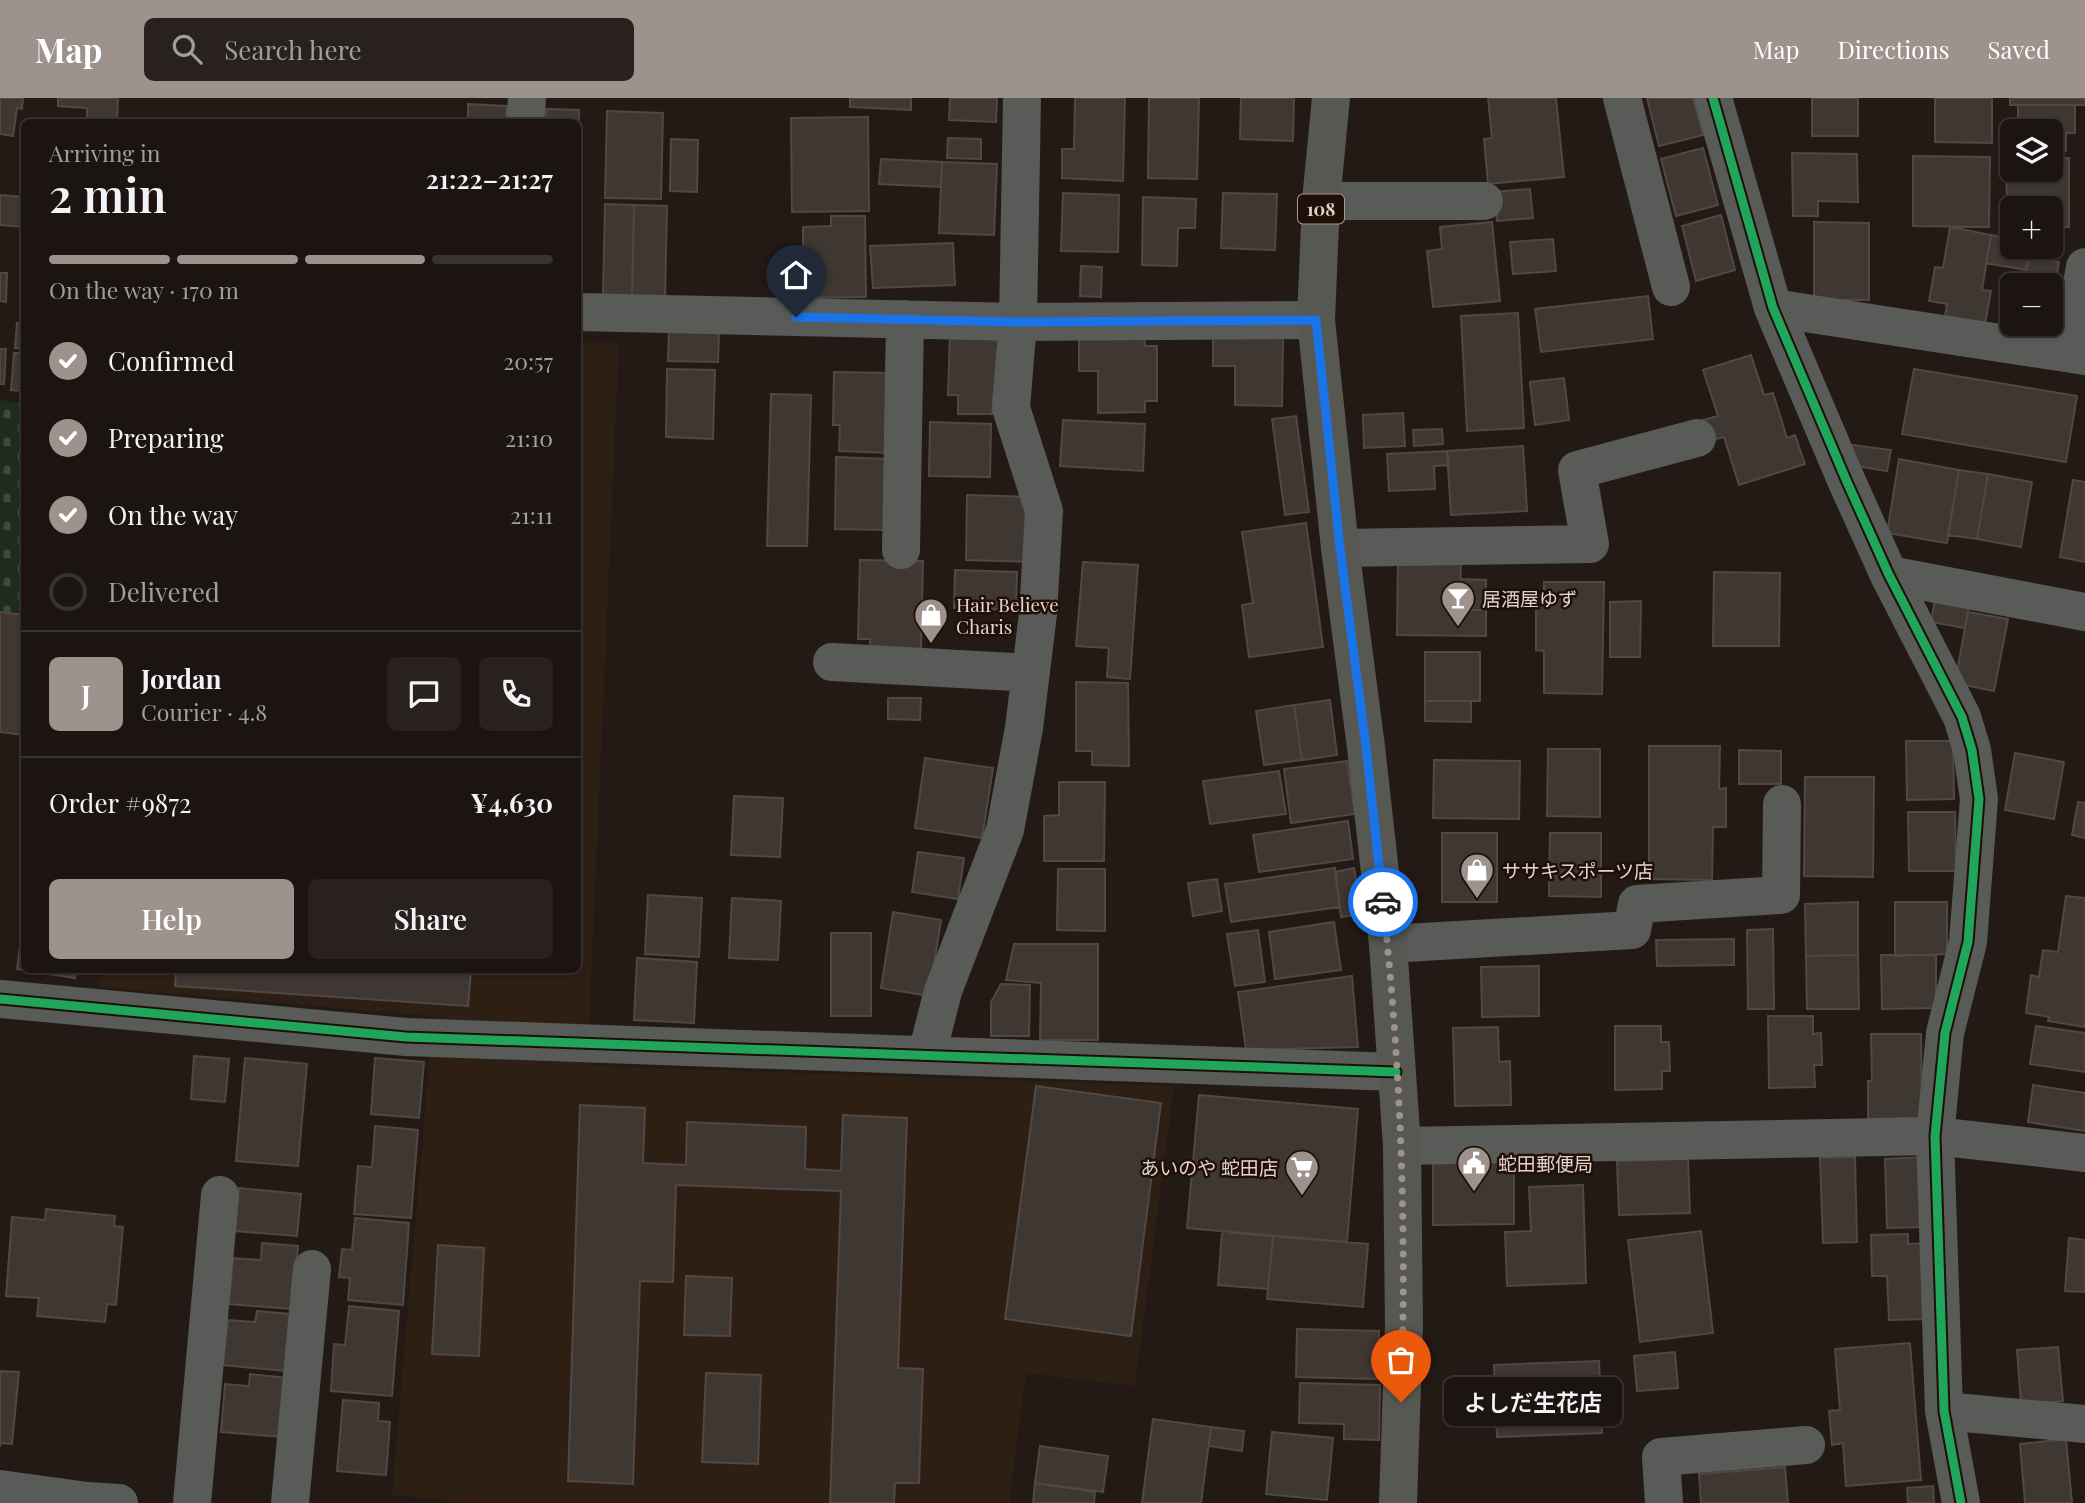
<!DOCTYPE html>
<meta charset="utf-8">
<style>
body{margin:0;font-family:"Playfair Display","Noto Sans JP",serif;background:#28211e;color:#f1f3f6;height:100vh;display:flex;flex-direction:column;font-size:26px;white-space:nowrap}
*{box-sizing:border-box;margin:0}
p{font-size:23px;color:#a09e9f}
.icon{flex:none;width:38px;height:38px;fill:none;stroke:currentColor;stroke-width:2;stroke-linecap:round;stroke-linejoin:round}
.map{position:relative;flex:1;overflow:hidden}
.drawer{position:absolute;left:21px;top:21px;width:560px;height:854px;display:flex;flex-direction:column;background:#1b1410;border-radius:10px;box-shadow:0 2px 5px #0004,0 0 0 2px #393330}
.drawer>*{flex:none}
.tools{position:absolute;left:2000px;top:21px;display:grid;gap:14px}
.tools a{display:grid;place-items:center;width:63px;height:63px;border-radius:10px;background:#1b1410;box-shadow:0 2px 5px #0004,0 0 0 2px #393330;font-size:35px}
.pin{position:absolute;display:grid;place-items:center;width:60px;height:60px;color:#fff;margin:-72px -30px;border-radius:50% 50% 50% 0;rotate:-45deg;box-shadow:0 0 7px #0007}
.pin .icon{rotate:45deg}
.courier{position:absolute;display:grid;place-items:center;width:70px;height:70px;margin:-35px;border:5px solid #1a73e8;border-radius:50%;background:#fff;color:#222;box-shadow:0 2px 9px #0007}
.bubble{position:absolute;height:49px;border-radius:10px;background:#1b1410;box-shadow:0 2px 5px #0004,0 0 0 2px #393330;font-size:23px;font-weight:600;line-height:49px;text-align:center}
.summary em{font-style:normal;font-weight:600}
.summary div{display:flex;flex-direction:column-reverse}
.summary{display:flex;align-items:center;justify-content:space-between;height:119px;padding:0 28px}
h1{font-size:46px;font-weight:600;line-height:52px}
.bar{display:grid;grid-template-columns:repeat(4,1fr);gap:10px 7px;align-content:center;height:84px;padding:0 28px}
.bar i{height:9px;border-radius:5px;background:#393330}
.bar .current{background:#9e928d}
.bar p{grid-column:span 4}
.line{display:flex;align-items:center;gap:18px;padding:0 28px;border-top:2px solid #393330}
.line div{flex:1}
.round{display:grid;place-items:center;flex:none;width:74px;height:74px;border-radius:10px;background:#28211e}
ol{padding:0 28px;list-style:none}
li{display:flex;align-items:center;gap:21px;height:77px}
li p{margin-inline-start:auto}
li .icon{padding:7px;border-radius:50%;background:#9e928d;color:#fff;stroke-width:4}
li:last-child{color:#a09e9f}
li i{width:38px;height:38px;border:4px solid #393330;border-radius:50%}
.cta{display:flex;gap:14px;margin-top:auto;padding:14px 28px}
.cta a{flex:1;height:80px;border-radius:10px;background:#9e928d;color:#fff;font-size:28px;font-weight:600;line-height:80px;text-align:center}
.cta a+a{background:#28211e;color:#f1f3f6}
header{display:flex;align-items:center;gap:42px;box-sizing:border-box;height:98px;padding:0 35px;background:#9e928d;color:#fff}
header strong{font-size:33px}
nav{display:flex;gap:38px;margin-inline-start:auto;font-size:24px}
.search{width:490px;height:63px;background:#28211e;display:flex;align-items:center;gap:18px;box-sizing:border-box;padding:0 24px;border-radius:10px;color:#a09e9f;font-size:26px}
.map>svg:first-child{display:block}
</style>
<header>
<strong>Map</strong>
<div class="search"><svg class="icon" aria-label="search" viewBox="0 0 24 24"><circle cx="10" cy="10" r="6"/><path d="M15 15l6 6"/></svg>Search here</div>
<nav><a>Map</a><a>Directions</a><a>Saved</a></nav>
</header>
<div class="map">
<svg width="2085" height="1405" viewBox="0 0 2085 1405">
<defs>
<pattern id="cemetery-stones" width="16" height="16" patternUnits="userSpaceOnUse" patternTransform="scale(1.75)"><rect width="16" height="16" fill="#1d2c1f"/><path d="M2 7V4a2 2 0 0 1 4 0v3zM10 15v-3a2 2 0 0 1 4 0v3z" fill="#3e4a3e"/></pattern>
</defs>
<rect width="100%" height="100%" fill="#241a15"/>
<!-- education -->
<path fill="#2e1f15" d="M578 245H619L589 926 593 968 1174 988 1135 1288 1026 1275 1009 1405H473L392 1397 433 918 99 889 101 872H578Z"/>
<!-- cemetery -->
<path fill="url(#cemetery-stones)" d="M0 302 24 306V517L0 514Z"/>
<!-- building -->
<path fill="#3f3732" stroke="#514844" stroke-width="2" d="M0 0H23L22 11 17 10 13 38 0 36Z
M58 0H118L117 24H87V10L58 8Z
M850 0H911V12L850 9Z
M950 0H997L996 24 949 22Z
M1075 0H1125L1123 83 1062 80V51H1074Z
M1149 0H1199L1197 81 1148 80Z
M1241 0H1294L1293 43 1240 41Z
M1488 0H1556L1564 79 1488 86 1484 41 1492 40Z
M1647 0H1693L1703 37 1659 48Z
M1812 0H1858V38H1812Z
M1935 0H1992V45L1935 44Z
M2010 0H2085V7H2010Z
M468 6 507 8 506 24H468Z
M2018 7H2075V35H2066V53H2051V33H2018Z
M546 11 579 12 578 45V24H546Z
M607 13 663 15 661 101 605 100Z
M868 19 869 113 792 114 791 20Z
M948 40 981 41V61L947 60Z
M671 41 698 42 697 94 670 93Z
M1703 50 1718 107 1676 118 1661 61Z
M1792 55 1857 56 1858 104 1818 103V118H1793Z
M1913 58 1990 59 1989 129 1913 128Z
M2006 60H2012V72H2051V60H2069V129H2051V110H2016V108L2007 107Z
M881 61 942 64 941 89 879 86Z
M942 64 997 66 994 137 939 135Z
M1530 91 1533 120 1497 123 1494 94Z
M1063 95 1119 97 1118 154 1061 153Z
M1223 95 1277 96 1275 152 1221 150Z
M0 97 24 99V129L0 127Z
M1143 99 1196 101 1195 130H1178L1177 168 1142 167Z
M605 106 634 107 632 198 603 197Z
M634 107 667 108 665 199 632 198Z
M1721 117 1735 172 1696 183 1682 128Z
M831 118H865L866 199 803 200V129L831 128Z
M1492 124 1500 203 1433 209 1427 153 1442 151 1440 129Z
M1814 124 1869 125V202H1814Z
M1950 129 1991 137 1982 192 1991 193 1985 226 1945 219 1947 206 1929 203 1935 169 1943 170Z
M1991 137 2012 141V149H2030L2026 172 1986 165Z
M1553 141 1556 173 1513 176 1510 144Z
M953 145 955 187 873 190 870 148Z
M2029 158 2059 164 2051 209V187H2023Z
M1081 168 1102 169 1101 199 1080 198Z
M0 175H7L6 204 0 203Z
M1648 198 1653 241 1541 254 1535 211Z
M1518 215 1524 330 1467 333 1461 218Z
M17 225 24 226V250H15Z
M669 233 719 235 718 264 668 263Z
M950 234 999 236 992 316H958V297H948Z
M1079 236H1144L1145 248H1157V303H1145V314L1098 315V273H1079Z
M1213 239H1283L1282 308 1235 307V268H1213Z
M0 251H6L4 286H0Z
M14 255H24V293L11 292Z
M1751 257 1764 297 1773 295 1787 340 1795 337 1805 366 1739 387 1724 339 1709 343 1703 322 1718 318 1703 272Z
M667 271 715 272 713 341 666 339Z
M1914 271 2077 298 2066 364 1902 336Z
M834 274 893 275 891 355 839 353 840 327H833Z
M1564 280 1569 322 1535 327 1530 284Z
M771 296 811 297 807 448H767Z
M1403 315 1405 348 1364 350 1363 317Z
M1296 318 1309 414 1285 417 1272 321Z
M1063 322 1145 326 1143 373 1060 368Z
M930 324 991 326 990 379 929 378Z
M1442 331 1443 346 1414 348 1413 332Z
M1846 346 1891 352 1887 373 1851 367Z
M1523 348 1527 413 1451 417 1447 353Z
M1447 353 1449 367 1434 368 1435 391 1389 393 1387 356Z
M836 359 888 361 887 432 835 431Z
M1899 361 1959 372 1947 445 1887 435Z
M1959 372 1988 376 1977 441 1948 437Z
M1988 376 2032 384 2021 449 1977 441Z
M2073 382 2085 384V464L2060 459Z
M967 397 1034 399 1032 464 966 462Z
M1306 425 1323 549 1249 559 1242 507 1253 505 1242 434Z
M1398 460H1461L1460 512H1486V538L1397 537Z
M860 462 923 463 921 551 870 550V541H858Z
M1083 464 1138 467 1130 581 1107 579 1109 550 1076 548Z
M955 472 1017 474 1016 512 954 510Z
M1714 474 1780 475 1779 548H1713Z
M1461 481 1486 482V512H1460Z
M1544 484H1604L1602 596 1544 595V553L1536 552V504H1544Z
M1936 496 1970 503 1965 530 1931 524Z
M1641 503 1640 559H1610V504Z
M0 514 24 517V637L0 634Z
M1968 514 2008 521 1994 593 1955 585Z
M1425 554H1480V603H1425Z
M1076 584 1128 585 1129 668 1092 667V653H1076Z
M888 600H921L920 622 888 621Z
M1330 602 1337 657 1302 662 1294 607Z
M1425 603H1471V624L1425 623Z
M1294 607 1302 662 1264 667 1256 613Z
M1906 643H1953L1954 701 1907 702Z
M1649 648H1720L1719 691 1726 690V729H1713L1712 782 1649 781Z
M1548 651H1600V719L1547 718Z
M1739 652 1781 653V686H1739Z
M2015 655 2064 664 2054 721 2005 712Z
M925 660 993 670 982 740 915 730Z
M1434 662 1520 663 1519 721 1433 720Z
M1347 663 1355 716 1291 725 1284 671Z
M1279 673 1286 716 1210 726 1203 683Z
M1805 679H1874L1873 779 1804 778Z
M1059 684H1105L1104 763H1044V718L1059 717Z
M734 698 783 700 780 759 731 757Z
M2078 704 2085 705V740L2072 737Z
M1908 714H1955L1956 773H1909Z
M1348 723 1353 761 1259 774 1253 737Z
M1442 735H1497V804H1442Z
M1550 735H1601V799L1549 798Z
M918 754 964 760 958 801 912 794Z
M1335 770 1340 809 1231 824 1225 786Z
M1354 770 1362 816 1341 819 1335 774Z
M1058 771H1105V833L1057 832Z
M1217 781 1222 813 1193 818 1188 785Z
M648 797 702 800 699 859 645 856Z
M2066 798 2085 800V929L2048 923 2049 919 2026 915 2031 877 2039 879 2043 852 2058 854Z
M732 800 781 803 778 862 729 860Z
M1858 804V857L1806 858 1805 806Z
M1895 804H1947V856L1895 858Z
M893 814 941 822 929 898 881 890Z
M24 817V872H76L75 880 17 871Z
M1334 824 1341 872 1275 881 1269 834Z
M1773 831 1774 911H1748L1747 832Z
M1258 832 1265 884 1235 888 1227 836Z
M831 835H871V918H831Z
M1734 841V867L1657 868 1656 842Z
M1014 846H1098V942H1040L1041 885 1006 882Z
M1858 857 1859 911H1807L1806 858Z
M1881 857H1936V910L1882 911Z
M637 860 697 864 694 925 634 922Z
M1539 868V918L1482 919 1481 869Z
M176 872H471L468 908 175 888Z
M1352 878 1358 949 1246 952 1238 894Z
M1001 886 1030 887 1029 938H991V904Z
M1768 918H1813V936L1821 935 1822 967H1814L1815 989 1769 990Z
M1615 928H1661V944H1669L1670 973H1662V991L1615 992Z
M2036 928 2085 935V974L2030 966Z
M1498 929 1499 964 1510 963 1511 1007 1455 1008 1453 930Z
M1871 936H1921L1922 1020 1868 1021V983H1872Z
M194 958 229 961 225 1004 191 1001Z
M245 960 307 966 298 1068 236 1063Z
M375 960 424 964 419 1020 371 1016Z
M2033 987 2085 995V1033L2028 1024Z
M1036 988 1161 1005 1131 1238 1005 1221Z
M1199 997 1358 1011 1347 1144 1187 1130Z
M580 1007 645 1010 643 1065 686 1067 687 1024 806 1029 805 1071 841 1073 843 1017 907 1020 898 1270 923 1271 919 1385H895L894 1405H830L841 1093 676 1087 673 1184 640 1183 633 1386 568 1383Z
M375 1028 418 1032 411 1120 354 1116 358 1068 372 1069Z
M1855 1059 1857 1144 1823 1145 1820 1060Z
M1926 1059 1929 1129 1887 1130 1885 1061Z
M1688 1061 1690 1115 1619 1117 1617 1063Z
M1433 1064H1514V1126L1433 1127Z
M1583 1087 1586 1185 1507 1188 1505 1134 1531 1133 1529 1089Z
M239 1090 301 1096 297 1138 235 1133Z
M46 1111 115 1118 114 1128 123 1129 116 1207 107 1206 105 1224 37 1218 39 1200 6 1198 12 1119 45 1122Z
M355 1120 409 1125 403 1207 348 1202 350 1180 339 1179 342 1151 352 1152Z
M1701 1133 1713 1235 1640 1244 1628 1142Z
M1222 1134 1273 1138 1268 1191 1218 1187Z
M1908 1136V1146L1927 1145 1930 1221 1889 1222 1887 1178H1872L1871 1137Z
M1273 1138 1368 1146 1363 1209 1267 1201Z
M2069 1140 2085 1142V1194L2065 1193Z
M262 1145 298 1148 292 1211 229 1206 233 1160 261 1162Z
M438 1147 484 1150 479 1258 432 1256Z
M686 1178 732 1180 730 1238 684 1237Z
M349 1208 399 1213 392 1298 331 1293 334 1246 345 1247Z
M257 1213 290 1216 285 1273 223 1267 228 1222 255 1224Z
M1297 1231 1379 1233 1378 1281 1296 1279Z
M1910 1245 1921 1382 1846 1388 1843 1345 1832 1347 1829 1313 1840 1312 1835 1251Z
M2058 1249 2063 1303 2021 1306 2017 1252Z
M1675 1254 1678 1290 1637 1293 1634 1258Z
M1599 1263 1602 1335 1497 1339 1494 1267Z
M0 1273 19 1274 12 1346 0 1345V1349Z
M706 1275 761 1277 758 1366 702 1364Z
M250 1276 287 1280 282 1339 221 1334 225 1286 249 1288Z
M1300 1285 1380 1287 1379 1342 1344 1341V1326L1299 1325Z
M343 1302 379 1305 378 1323 390 1324 386 1377 337 1373Z
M1153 1321 1211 1329 1201 1405H1142Z
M1211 1329 1244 1333 1242 1353 1209 1348Z
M1272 1334 1333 1340 1327 1402 1266 1396Z
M2066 1341 2072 1405H2025L2020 1346Z
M1040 1348 1108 1358 1103 1394 1035 1385Z
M1785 1369 1788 1405H1701L1699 1376Z
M1035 1385 1095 1394 1094 1405H1033Z
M1933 1388 1934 1405H1908L1907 1390Z"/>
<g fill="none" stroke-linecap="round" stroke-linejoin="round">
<!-- minor -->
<path stroke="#585b57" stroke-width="38" d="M1622 0 1671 189
M1713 0 1773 210 1847 384 1889 477 1962 619 1972 652 1979 701 1968 844 1945 935 1935 1038 1944 1313 1961 1405
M525 24 527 0
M1321 103H1484
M1773 210 2085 258
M578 214 1018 224 1316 222
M2070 255 2085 169
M1340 450 1590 446 1577 372 1697 340
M901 452 905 221
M1889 477 2085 514
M832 564 1031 575
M1388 846 1632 832 1637 806 1781 797 1782 706
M0 901 406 939 1396 974
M927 956 943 893 1005 732 1024 630 1038 516 1044 413 1011 310 1018 224 1022 0
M1402 1048 1935 1038 2085 1055
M1944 1313 2085 1326
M0 1391 87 1403 119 1405
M192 1405 220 1097
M290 1405 312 1171
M1664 1405 1661 1359 1806 1347"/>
<!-- highway -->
<path stroke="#575852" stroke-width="38" d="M1331 0 1321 103 1316 222 1340 450 1366 649 1388 846 1402 1048 1404 1228 1398 1405"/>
<!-- cycleway casing -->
<g stroke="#200f06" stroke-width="13">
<path id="cycleway" d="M1713 0 1773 210 1847 384 1889 477 1962 619 1972 652 1979 701 1968 844 1945 935 1935 1038 1944 1313 1961 1405
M0 901 406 939 1396 974"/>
</g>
<!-- cycleway -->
<use href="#cycleway" stroke="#20a55d" stroke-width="9"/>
</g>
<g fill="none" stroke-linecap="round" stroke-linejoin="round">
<!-- done -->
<path stroke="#9e928d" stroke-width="7" stroke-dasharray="0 12.6" d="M1383 804C1401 969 1407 1137 1401 1304"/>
<!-- route -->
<path stroke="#1a73e8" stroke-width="9" d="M796 219 1017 224 1316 222 1340 450 1366 649 1383 804"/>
</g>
<!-- icons -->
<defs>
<g id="bar-pin" transform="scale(1.75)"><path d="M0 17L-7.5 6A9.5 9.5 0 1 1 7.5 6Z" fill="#9e928d" stroke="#200f06"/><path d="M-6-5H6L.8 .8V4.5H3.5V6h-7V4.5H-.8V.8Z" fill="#fff"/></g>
<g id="shop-pin" transform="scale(1.75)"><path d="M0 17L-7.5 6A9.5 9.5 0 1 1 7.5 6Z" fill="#9e928d" stroke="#200f06"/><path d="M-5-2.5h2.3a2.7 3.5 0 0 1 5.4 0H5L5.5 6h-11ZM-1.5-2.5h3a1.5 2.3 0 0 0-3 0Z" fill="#fff"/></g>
<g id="civic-pin" transform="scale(1.75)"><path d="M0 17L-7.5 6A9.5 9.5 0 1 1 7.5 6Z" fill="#9e928d" stroke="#200f06"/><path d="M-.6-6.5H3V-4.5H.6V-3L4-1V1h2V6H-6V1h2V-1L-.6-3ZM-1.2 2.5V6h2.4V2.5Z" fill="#fff"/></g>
<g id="supermarket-pin" transform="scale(1.75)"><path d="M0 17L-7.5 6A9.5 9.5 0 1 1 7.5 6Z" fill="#9e928d" stroke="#200f06"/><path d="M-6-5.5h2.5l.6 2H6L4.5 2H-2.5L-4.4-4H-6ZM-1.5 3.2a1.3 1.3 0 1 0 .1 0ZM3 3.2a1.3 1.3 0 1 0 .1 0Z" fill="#fff"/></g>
</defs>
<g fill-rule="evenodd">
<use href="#bar-pin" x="1458" y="500"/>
<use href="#shop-pin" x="931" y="517"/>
<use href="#shop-pin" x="1477" y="772"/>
<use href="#civic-pin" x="1474" y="1065"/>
<use href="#supermarket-pin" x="1302" y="1069"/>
</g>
<g text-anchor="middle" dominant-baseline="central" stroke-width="5" stroke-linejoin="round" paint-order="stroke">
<!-- shield labels -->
<rect fill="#200f06" stroke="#a69891" stroke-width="2" x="1298" y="96.5" width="46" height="29" rx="5"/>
<g font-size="18" font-weight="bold" fill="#e0d3cd">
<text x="1321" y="111">108</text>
</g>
<!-- poi labels -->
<g font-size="19" fill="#e0d3cd" stroke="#200f06" text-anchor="start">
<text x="1482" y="500">居酒屋ゆず</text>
<text x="956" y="506">Hair Believe<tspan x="956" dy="22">Charis</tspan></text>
<text x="1502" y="772">ササキスポーツ店</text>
<text x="1498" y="1065">蛇田郵便局</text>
<text x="1278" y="1069" text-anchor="end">あいのや 蛇田店</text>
</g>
</g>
</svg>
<div class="tools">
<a><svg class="icon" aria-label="layers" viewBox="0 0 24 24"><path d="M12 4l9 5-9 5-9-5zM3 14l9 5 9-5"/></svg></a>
<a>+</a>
<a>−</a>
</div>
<div class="pin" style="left:1401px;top:1304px;background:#ea580c"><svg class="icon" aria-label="bag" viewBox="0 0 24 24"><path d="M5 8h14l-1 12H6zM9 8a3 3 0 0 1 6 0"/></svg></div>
<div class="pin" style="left:796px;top:219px;background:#1f2937"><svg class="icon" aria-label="home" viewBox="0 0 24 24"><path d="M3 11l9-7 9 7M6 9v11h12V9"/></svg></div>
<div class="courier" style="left:1383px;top:804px"><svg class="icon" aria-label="car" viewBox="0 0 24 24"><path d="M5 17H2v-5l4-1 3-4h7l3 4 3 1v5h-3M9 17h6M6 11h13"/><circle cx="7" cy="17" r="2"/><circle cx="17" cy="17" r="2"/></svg></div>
<div class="bubble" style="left:1444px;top:1279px;width:178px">よしだ生花店</div>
<section class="drawer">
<div class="summary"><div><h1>2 min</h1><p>Arriving in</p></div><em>21:22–21:27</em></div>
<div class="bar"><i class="current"></i><i class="current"></i><i class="current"></i><i></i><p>On the way · 170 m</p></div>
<ol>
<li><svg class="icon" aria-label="check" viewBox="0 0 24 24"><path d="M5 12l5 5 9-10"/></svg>Confirmed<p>20:57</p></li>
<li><svg class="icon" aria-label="check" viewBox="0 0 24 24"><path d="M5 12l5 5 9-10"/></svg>Preparing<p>21:10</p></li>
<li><svg class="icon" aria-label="check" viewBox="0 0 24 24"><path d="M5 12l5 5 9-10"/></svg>On the way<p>21:11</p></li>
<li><i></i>Delivered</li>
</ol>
<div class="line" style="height:126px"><b class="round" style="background:#9e928d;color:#fff">J</b><div><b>Jordan</b><p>Courier · 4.8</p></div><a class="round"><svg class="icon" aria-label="chat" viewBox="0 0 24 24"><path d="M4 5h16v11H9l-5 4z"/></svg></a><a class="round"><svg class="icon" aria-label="phone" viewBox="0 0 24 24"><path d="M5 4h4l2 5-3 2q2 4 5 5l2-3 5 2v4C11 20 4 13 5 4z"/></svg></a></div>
<div class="line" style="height:91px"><div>Order #9872</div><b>¥4,630</b></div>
<div class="cta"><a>Help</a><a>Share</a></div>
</section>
</div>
